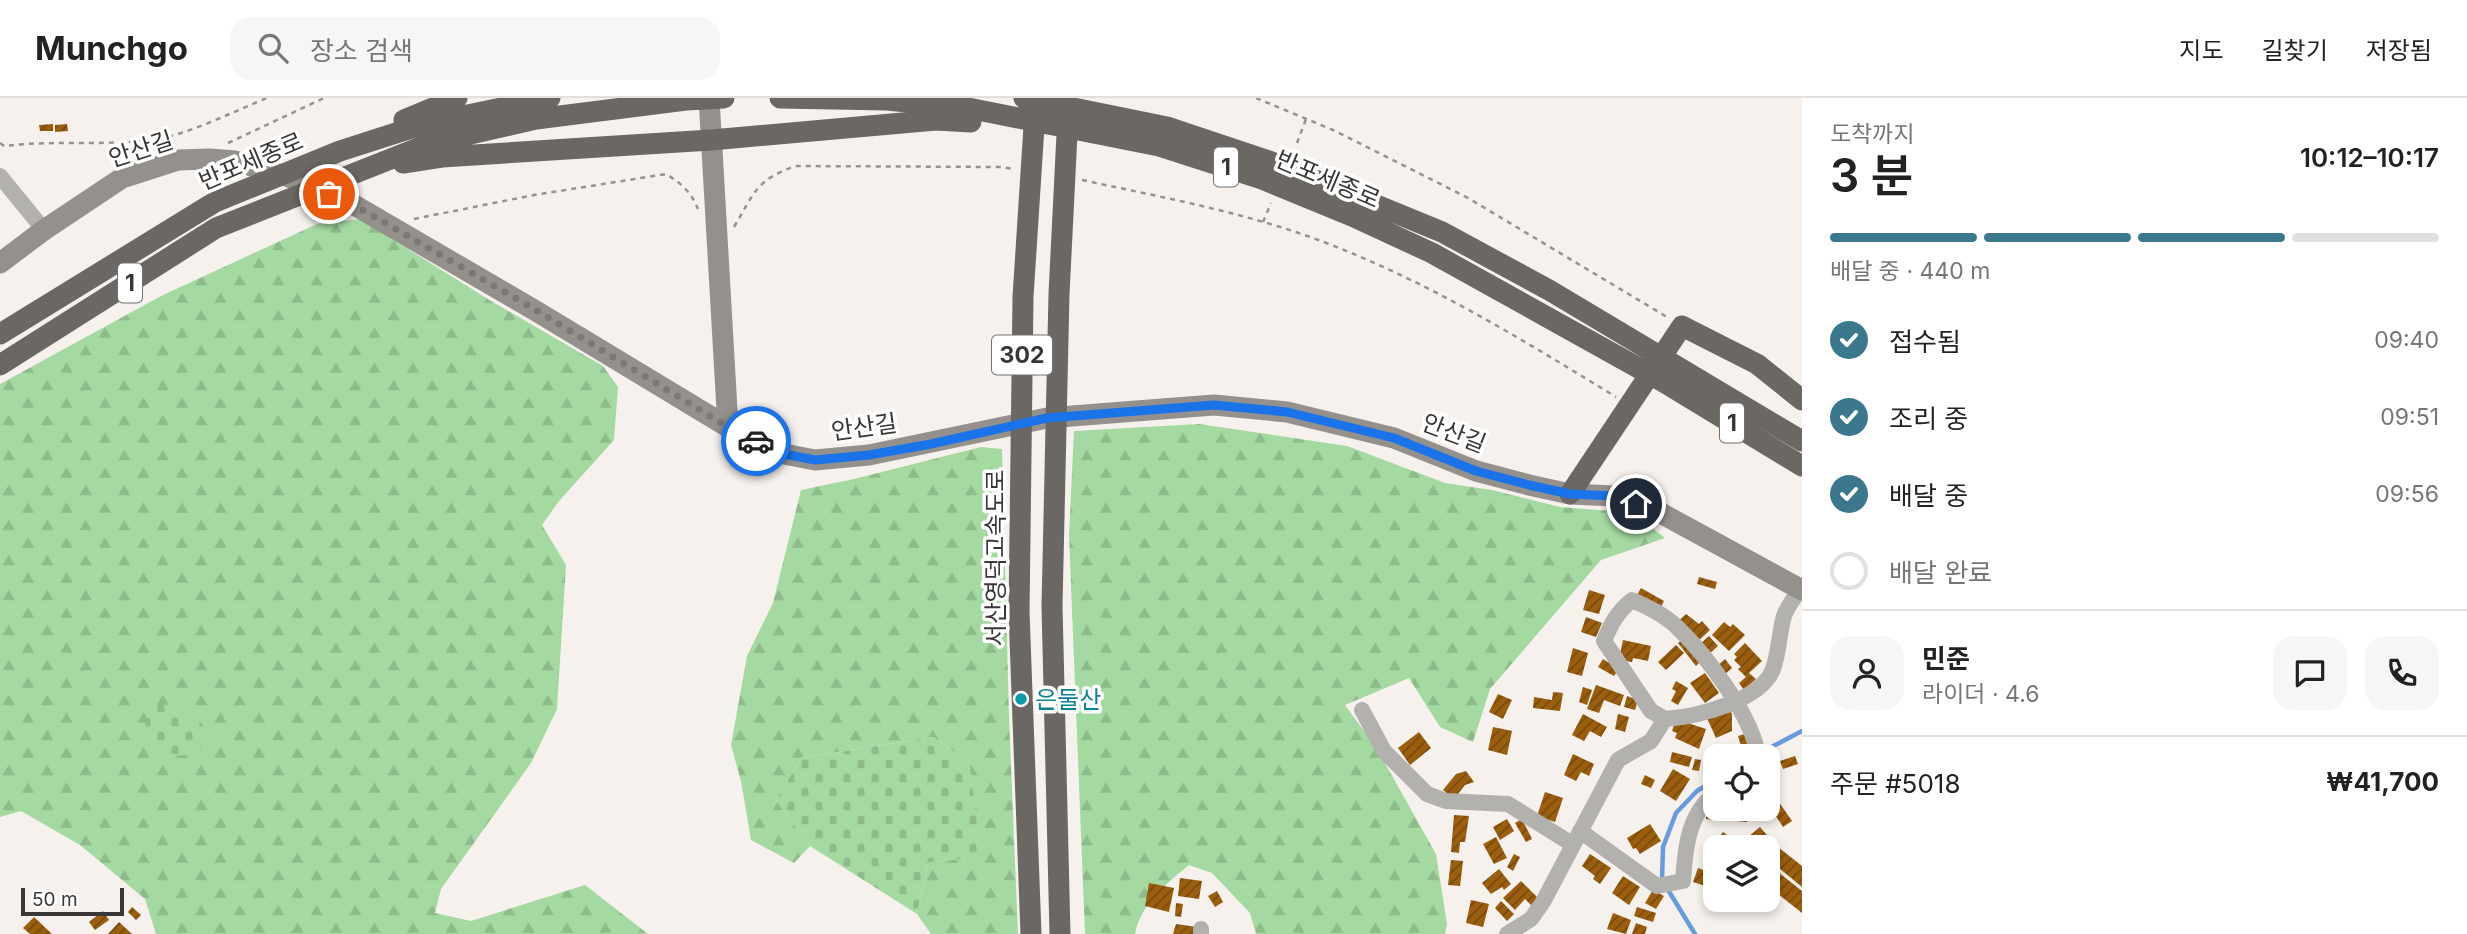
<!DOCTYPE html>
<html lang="ko">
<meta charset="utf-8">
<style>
body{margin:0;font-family:Inter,"Noto Sans KR",sans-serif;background:#f6f6f6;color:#222;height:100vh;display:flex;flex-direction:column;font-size:26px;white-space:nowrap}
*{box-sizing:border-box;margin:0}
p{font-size:23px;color:#767676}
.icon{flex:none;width:38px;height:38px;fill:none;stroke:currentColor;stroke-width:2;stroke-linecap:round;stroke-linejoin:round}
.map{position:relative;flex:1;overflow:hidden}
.sheet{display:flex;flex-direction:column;background:#fff;width:665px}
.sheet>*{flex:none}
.tools{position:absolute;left:1703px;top:646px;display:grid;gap:14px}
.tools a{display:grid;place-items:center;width:77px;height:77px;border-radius:14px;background:#fff;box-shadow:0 4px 10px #0003;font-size:35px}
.scale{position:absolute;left:21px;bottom:18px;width:103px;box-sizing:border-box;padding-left:7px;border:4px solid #393735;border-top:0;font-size:19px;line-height:24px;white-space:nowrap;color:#393735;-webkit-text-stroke:5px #fff;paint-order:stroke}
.pin{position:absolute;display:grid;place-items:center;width:60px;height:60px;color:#fff;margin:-30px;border:4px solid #fff;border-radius:50%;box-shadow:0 2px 7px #0007}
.courier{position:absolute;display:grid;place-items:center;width:70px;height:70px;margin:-35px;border:5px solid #1a73e8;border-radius:50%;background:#fff;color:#222;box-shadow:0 2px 9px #0007}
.headline em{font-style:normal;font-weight:600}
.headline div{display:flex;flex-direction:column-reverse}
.headline{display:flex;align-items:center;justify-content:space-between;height:119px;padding:0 28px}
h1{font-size:46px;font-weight:600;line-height:52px}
.bar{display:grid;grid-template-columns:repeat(4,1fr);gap:10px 7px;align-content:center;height:84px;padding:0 28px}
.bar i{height:9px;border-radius:5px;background:#e0e0e0}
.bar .current{background:#3b788e}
.bar p{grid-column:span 4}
.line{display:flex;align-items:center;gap:18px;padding:0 28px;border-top:2px solid #e0e0e0}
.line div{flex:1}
.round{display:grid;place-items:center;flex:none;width:74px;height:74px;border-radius:21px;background:#f6f6f6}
ol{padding:0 28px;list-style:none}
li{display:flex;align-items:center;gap:21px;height:77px}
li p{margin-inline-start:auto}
li .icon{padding:7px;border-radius:50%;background:#3b788e;color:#fff;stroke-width:4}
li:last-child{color:#767676}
li i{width:38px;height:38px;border:4px solid #e0e0e0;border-radius:50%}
header{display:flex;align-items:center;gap:42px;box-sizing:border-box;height:98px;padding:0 35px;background:#fff;border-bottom:2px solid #e0e0e0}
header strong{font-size:33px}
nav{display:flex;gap:38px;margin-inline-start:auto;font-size:24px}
.search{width:490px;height:63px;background:#f6f6f6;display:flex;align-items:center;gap:18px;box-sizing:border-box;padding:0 24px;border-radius:21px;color:#767676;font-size:26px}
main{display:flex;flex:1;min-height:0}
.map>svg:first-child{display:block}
</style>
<header>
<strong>Munchgo</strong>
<div class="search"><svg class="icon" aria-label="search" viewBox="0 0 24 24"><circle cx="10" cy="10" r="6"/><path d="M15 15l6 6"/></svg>장소 검색</div>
<nav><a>지도</a><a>길찾기</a><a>저장됨</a></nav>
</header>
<main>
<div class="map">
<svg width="1802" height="836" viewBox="0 0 1802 836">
<defs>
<pattern id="forest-firs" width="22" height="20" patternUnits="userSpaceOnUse" patternTransform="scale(1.75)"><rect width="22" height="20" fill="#a4d9a1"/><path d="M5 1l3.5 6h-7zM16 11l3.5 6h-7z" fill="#8ebb8b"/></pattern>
<pattern id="cemetery-stones" width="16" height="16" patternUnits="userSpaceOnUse" patternTransform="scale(1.75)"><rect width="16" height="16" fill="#a4d9a1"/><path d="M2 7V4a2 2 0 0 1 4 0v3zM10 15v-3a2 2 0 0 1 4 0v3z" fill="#8ebb8b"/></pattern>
<pattern id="building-hatch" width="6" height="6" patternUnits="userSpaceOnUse" patternTransform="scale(1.75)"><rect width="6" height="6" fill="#9b5e0d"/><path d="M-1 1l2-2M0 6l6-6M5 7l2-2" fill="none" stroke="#784a0e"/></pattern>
</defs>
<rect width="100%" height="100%" fill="#f6f1ec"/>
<!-- forest -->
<path fill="url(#forest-firs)" d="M360 121 491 203 603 268 618 289 614 342 559 403 542 427 566 467 557 611 531 665 441 791 435 815 471 823 585 787 648 836H156L145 801 80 747 21 713 0 719V286L163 197 317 126Z
M1199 326 1347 348 1445 385 1492 392 1560 409 1624 414 1650 428 1665 440 1601 462 1490 591 1473 644 1440 629 1409 580 1345 607 1377 651 1436 756 1447 826 1445 836H1256L1250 815 1212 775 1189 767C1167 785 1140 807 1135 836H1085L1069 437 1074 333Z
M981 349 1002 351 1009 620 1018 836H931L917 816 928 765 981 758 969 665 933 639 801 660 776 702 810 748 794 765 751 742 741 683 731 647 747 558 773 505 801 392 854 381Z"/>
<!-- cemetery -->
<path fill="url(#cemetery-stones)" d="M163 606C186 615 204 616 208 642 185 669 164 657 145 633L146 618 151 608Z
M933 639 969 665 982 758 928 765 917 816 810 748 776 702 801 660Z"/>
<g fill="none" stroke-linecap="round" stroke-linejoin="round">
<!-- stream -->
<path stroke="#679be0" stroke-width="4.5" d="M1762 654 1802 633
M1695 836 1662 782 1663 749 1676 715 1697 693 1715 682"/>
</g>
<!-- building -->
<path fill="url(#building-hatch)" d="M53 26V33H40L39 27Z
M67 26 68 33 55 34V27Z
M1699 479 1717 484 1715 491 1697 486Z
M1641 490 1664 503 1660 511 1636 499Z
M1589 492 1605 497 1599 516 1583 512Z
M1686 516 1699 526 1702 523 1710 532 1695 546 1676 525Z
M1586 519 1602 525 1596 539 1581 534Z
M1724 524 1730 529 1733 526 1745 537 1729 553 1712 537Z
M1709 538 1718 548 1708 557 1699 547Z
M1683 541 1701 563 1696 568 1678 545Z
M1623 542 1651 548 1648 563 1633 560 1632 564 1619 562Z
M1745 545 1762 563 1749 575 1756 581 1744 592 1739 585 1746 579 1738 571 1741 569 1734 562 1737 559 1734 556Z
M1676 547 1684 555 1666 572 1658 564Z
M1573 550 1588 555 1582 578 1567 574Z
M1603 561 1619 571 1614 578 1598 569Z
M1725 561 1732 570 1722 579 1715 570Z
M1705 575 1719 595 1705 605 1690 585Z
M1676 583 1688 590 1678 607 1671 603 1676 593 1672 591Z
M1596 587 1624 597 1620 608 1604 602 1599 615 1587 611Z
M1583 589 1592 592 1587 607 1579 604Z
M1553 594 1563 595 1560 613 1533 610 1534 599 1552 602Z
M1498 596 1512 602 1503 621 1489 614Z
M1627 598 1638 602 1635 612 1624 609Z
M1729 610 1732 616V633L1716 640 1707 620Z
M1583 616 1607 629 1601 639 1590 633 1584 643 1572 637Z
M1618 616 1629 619 1625 634 1615 631Z
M1676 621 1706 631 1699 651 1675 640 1677 635 1672 633Z
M1493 629 1512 633 1507 657 1488 652Z
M1419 634 1431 650 1410 667 1398 650Z
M1748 635 1749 653 1743 654 1738 638Z
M1672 654 1692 659 1689 669 1670 664Z
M1573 656 1594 666 1589 678 1581 674 1576 683 1564 677Z
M1795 658 1798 666 1783 671 1780 663Z
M1695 661 1701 662 1699 673 1692 672Z
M1673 671 1690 681 1676 703 1660 693Z
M1466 673 1474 684 1465 687 1454 701 1443 692 1456 676Z
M1645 677 1655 682 1651 690 1641 686Z
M1545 694 1563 700 1555 724 1537 718Z
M1774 697 1792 723 1783 729 1768 706V701Z
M1707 710 1723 712 1721 723 1706 721Z
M1741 710H1749L1747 724 1726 722 1727 713 1740 714Z
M1454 717 1469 718 1465 744H1460L1459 755 1451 754Z
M1507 721 1514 733 1500 742 1493 729Z
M1522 721 1532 741 1526 744 1515 725Z
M1650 726 1661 743 1640 756 1636 750 1633 751 1627 740Z
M1760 729 1772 743 1765 749H1755L1747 740Z
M1723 734 1744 749H1712Z
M1496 739 1507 760 1494 766 1483 746Z
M1773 745 1802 768V789L1768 761V752Z
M1514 756 1520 759 1513 773 1507 769Z
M1590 756 1611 770 1600 786 1593 781 1595 778 1582 768Z
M1451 762 1463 763 1460 788 1448 787Z
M1768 766 1802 793V815L1768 788Z
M1698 770 1715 776V791L1693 784Z
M1499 771 1511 786 1504 792 1502 789 1491 796 1482 785Z
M1623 778 1640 789 1629 807 1612 795Z
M1180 780 1202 783 1199 801 1178 798Z
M1521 783 1541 803 1534 810 1525 801 1515 812 1503 800Z
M1149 785 1174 790 1169 814 1145 808Z
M1653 792 1664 798 1656 811 1645 805Z
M1217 793 1223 804 1215 809 1208 798Z
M1471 802 1489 806 1483 829 1466 825Z
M1501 803 1514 816 1507 823 1495 810Z
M1176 805 1183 806 1181 819 1175 818Z
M132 809 141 817 136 822 128 814Z
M1637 809 1656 815 1653 824 1634 818Z
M103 813 109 822 95 832 89 824Z
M1613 815 1631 822 1626 836 1607 831Z
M34 819 52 836H30L23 830Z
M119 824 132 836H108Z
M1636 825 1647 829 1645 836H1632Z
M1176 826 1197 829 1195 836H1173Z"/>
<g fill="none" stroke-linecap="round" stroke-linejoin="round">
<!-- path -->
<path stroke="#96938f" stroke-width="2.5" stroke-dasharray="5 5" stroke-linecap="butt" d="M1256 0 1333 32 1468 100 1667 219
M0 45 4 48C52 42 101 48 150 42 184 39 234 13 267 0
M228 45 324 0
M1297 45 1306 21
M1082 82C1170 101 1260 117 1344 152 1440 191 1528 245 1616 299
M414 121 534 97 666 76C681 85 691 94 698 111
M1263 124 1271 105
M734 129C755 94 755 83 795 68L1001 69 1013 71"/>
<!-- street -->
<path stroke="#b3b1ae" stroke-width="16" d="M0 78 44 132
M1362 612 1384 653 1427 696 1446 703 1508 706 1572 746
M1665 621 1651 613 1604 543C1611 526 1617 514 1632 502 1648 509 1665 517 1678 530 1706 557 1753 619 1758 658
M1580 733 1657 788 1683 783C1685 752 1688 715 1715 696
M1201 836V831
M1507 836 1531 821 1543 804 1618 662 1651 643 1665 621C1696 619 1761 603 1773 571 1779 555 1779 535 1784 518 1787 509 1795 499 1800 491"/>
<!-- secondary -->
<path stroke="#94918d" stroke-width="21" d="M709 0 728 329
M0 165 44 132 122 80 178 62 210 61 235 63 289 79 349 104 536 213 728 329 779 355 815 362 869 357 1047 320 1136 313 1214 307 1287 314 1394 340 1476 373 1529 387 1570 396 1615 398 1657 413 1802 492"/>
<!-- highway -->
<path stroke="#6b6762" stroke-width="21" d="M780 0 887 2 968 10 1159 48 1262 81 1352 118 1432 155 1662 283 1802 368
M1024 0 1167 29 1269 63 1442 134 1549 192 1802 343
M404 22 457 0
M403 65 442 59 711 42 936 22 971 24
M0 236 215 104 340 53 424 26 550 0
M0 267 216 130 431 45 536 21 686 2 724 0
M1570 396 1682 228 1757 266 1802 302
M1031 836 1019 514 1023 199 1035 13
M1060 836 1052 508 1059 196 1068 16"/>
</g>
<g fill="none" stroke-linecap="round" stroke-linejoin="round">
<!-- done -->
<path stroke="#7b7875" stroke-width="7" stroke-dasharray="0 12.6" d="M329 96 349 104 536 212 728 329 756 343"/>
<!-- route -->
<path stroke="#1a73e8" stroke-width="9" d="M756 343 779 355 815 362 869 357 931 346 1047 320 1214 307 1287 314 1394 340 1476 373 1529 387 1570 396 1615 398 1636 406"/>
</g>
<!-- markers -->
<circle fill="#0f9aa8" stroke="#fff" stroke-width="2.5" cx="1021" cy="601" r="7"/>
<g text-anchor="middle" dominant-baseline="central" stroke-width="7" stroke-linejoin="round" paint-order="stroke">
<!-- shield labels -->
<g fill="#fff" stroke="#747372" stroke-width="2">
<rect x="1214" y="49.5" width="24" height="39" rx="5"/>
<rect x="118" y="165.5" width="24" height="39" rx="5"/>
<rect x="992" y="237.5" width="60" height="39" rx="5"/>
<rect x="1720" y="305.5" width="24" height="39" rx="5"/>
</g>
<g font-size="23" font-weight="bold" fill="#393735">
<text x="1226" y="69">1</text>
<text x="130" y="185">1</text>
<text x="1022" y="257">302</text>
<text x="1732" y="325">1</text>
</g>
<!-- street labels -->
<g font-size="24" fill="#393735" stroke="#fff">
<text transform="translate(141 51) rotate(-18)">안산길</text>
<text transform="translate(251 63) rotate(-23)">반포세종로</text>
<text transform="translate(1328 81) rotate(23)">반포세종로</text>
<text transform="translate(864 329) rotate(-8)">안산길</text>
<text transform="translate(1454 335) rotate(21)">안산길</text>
<text transform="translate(995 460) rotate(-90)">서산영덕고속도로</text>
</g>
<!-- culture labels -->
<g font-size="24" fill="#0d838f" stroke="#fff" text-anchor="start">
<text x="1035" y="601">은둘산</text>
</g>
</g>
</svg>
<div class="tools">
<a><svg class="icon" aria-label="locate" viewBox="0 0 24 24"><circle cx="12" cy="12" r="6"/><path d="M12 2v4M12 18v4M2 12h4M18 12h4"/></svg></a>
<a><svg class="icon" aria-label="layers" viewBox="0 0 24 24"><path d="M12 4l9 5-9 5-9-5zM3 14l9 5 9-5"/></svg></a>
</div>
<div class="scale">50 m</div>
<div class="pin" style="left:329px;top:96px;background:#ea580c"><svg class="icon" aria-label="bag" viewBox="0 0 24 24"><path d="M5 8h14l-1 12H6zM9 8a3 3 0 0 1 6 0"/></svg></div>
<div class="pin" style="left:1636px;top:406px;background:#1f2937"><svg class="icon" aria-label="home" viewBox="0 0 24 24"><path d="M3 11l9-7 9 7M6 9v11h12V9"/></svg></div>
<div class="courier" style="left:756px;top:343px"><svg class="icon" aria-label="car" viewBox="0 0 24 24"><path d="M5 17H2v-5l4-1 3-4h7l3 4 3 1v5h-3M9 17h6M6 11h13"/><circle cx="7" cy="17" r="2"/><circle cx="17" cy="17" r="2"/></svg></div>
</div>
<section class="sheet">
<div class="headline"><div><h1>3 분</h1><p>도착까지</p></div><em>10:12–10:17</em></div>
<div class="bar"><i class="current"></i><i class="current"></i><i class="current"></i><i></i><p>배달 중 · 440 m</p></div>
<ol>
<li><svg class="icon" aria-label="check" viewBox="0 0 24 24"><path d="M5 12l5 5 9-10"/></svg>접수됨<p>09:40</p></li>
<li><svg class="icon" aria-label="check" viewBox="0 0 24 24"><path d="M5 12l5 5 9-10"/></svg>조리 중<p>09:51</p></li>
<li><svg class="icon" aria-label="check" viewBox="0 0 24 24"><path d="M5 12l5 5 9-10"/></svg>배달 중<p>09:56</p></li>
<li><i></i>배달 완료</li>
</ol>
<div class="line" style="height:126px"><a class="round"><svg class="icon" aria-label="person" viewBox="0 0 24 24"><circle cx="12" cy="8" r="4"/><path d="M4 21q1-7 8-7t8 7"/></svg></a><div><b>민준</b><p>라이더 · 4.6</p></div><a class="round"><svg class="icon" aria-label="chat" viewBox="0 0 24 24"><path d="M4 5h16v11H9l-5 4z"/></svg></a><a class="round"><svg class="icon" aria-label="phone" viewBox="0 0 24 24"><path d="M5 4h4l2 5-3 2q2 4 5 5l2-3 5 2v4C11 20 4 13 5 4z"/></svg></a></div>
<div class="line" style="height:91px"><div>주문 #5018</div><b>₩41,700</b></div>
</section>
</main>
